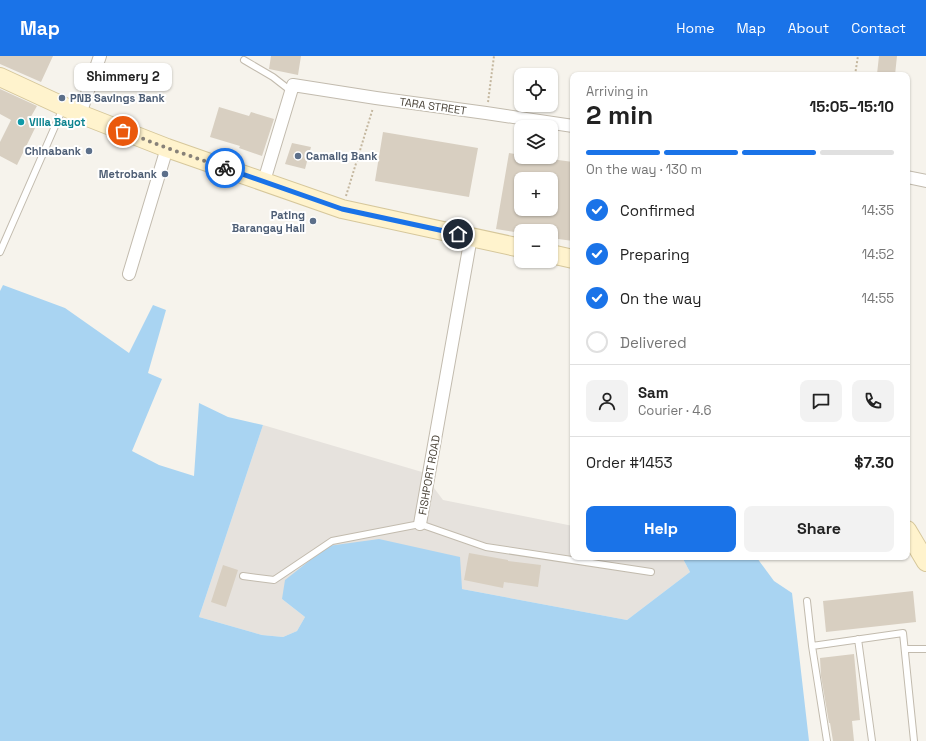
<!DOCTYPE html>
<meta charset="utf-8">
<style>
body{margin:0;font-family:"Space Grotesk",sans-serif;background:#f2f2f2;color:#222;height:100vh;display:flex;flex-direction:column;font-size:15px;white-space:nowrap}
*{box-sizing:border-box;margin:0}
p{font-size:13px;color:#767676}
.icon{flex:none;width:22px;height:22px;fill:none;stroke:currentColor;stroke-width:2;stroke-linecap:round;stroke-linejoin:round}
.map{position:relative;flex:1;overflow:hidden}
.details{position:absolute;left:570px;top:16px;width:340px;height:488px;display:flex;flex-direction:column;background:#fff;border-radius:8px;box-shadow:0 1px 3px #0004}
.details>*{flex:none}
.tools{position:absolute;left:514px;top:12px;display:grid;gap:8px}
.tools a{display:grid;place-items:center;width:44px;height:44px;border-radius:8px;background:#fff;box-shadow:0 1px 3px #0004;font-size:20px}
.pin{position:absolute;display:grid;place-items:center;width:34px;height:34px;color:#fff;margin:-17px;border:2px solid #fff;border-radius:50%;box-shadow:0 1px 4px #0007}
.courier{position:absolute;display:grid;place-items:center;width:40px;height:40px;margin:-20px;border:3px solid #1a73e8;border-radius:50%;background:#fff;color:#222;box-shadow:0 1px 5px #0007}
.bubble{position:absolute;height:28px;border-radius:8px;background:#fff;box-shadow:0 1px 3px #0004;font-size:13px;font-weight:800;line-height:28px;text-align:center}
.headline em{font-style:normal;font-weight:800}
.headline div{display:flex;flex-direction:column-reverse}
.headline{display:flex;align-items:center;justify-content:space-between;height:68px;padding:0 16px}
h1{font-size:26px;font-weight:800;line-height:30px}
.bar{display:grid;grid-template-columns:repeat(4,1fr);gap:6px 4px;align-content:center;height:48px;padding:0 16px}
.bar i{height:5px;border-radius:3px;background:#e0e0e0}
.bar .selected{background:#1a73e8}
.bar p{grid-column:span 4}
.line{display:flex;align-items:center;gap:10px;padding:0 16px;border-top:1px solid #e0e0e0}
.line div{flex:1}
.round{display:grid;place-items:center;flex:none;width:42px;height:42px;border-radius:8px;background:#f2f2f2}
ol{padding:0 16px;list-style:none}
li{display:flex;align-items:center;gap:12px;height:44px}
li p{margin-inline-start:auto}
li .icon{padding:4px;border-radius:50%;background:#1a73e8;color:#fff;stroke-width:4}
li:last-child{color:#767676}
li i{width:22px;height:22px;border:2px solid #e0e0e0;border-radius:50%}
.button{display:flex;gap:8px;margin-top:auto;padding:8px 16px}
.button a{flex:1;height:46px;border-radius:8px;background:#1a73e8;color:#fff;font-size:16px;font-weight:800;line-height:46px;text-align:center}
.button a+a{background:#f2f2f2;color:#222}
header{display:flex;align-items:center;gap:24px;box-sizing:border-box;height:56px;padding:0 20px;background:#1a73e8;color:#fff}
header strong{font-size:19px}
nav{display:flex;gap:22px;margin-inline-start:auto;font-size:14px}
.map>svg:first-child{display:block}
</style>
<header>
<strong>Map</strong>
<nav><a>Home</a><a>Map</a><a>About</a><a>Contact</a></nav>
</header>
<div class="map">
<svg width="926" height="685" viewBox="0 0 926 685">
<rect width="100%" height="100%" fill="#f6f3ec"/>
<!-- industrial -->
<path fill="#e6e2dd" d="M263 369 422 416 443 444 573 470V501H682L690 516 627 564 462 533 282 543 305 561 297 575 283 581 262 579 199 561Z"/>
<!-- water -->
<path fill="#a9d4f2" d="M3 229 65 252 129 297 153 249 166 254 148 317 162 323 132 395 159 409 194 420 199 347 228 361 263 369 199 561 262 579 283 581 297 575 305 561 282 543 285 524 328 490 379 483 460 501 462 533 627 564 690 516 682 501H757V502L774 525 792 537 809 685H0V235Z"/>
<!-- building -->
<path fill="#d8cfc1" fill-rule="evenodd" d="M0 0H53L41 26 0 8Z
M271 0H301L298 19 269 13Z
M879 0H897L895 19 877 18Z
M0 33 37 50 29 64 37 68 17 109 0 100V86L11 64 0 58Z
M219 51 249 60 251 56 274 63 262 100 239 92 240 90 210 81Z
M383 76 478 92 469 141 375 125Z
M292 87 311 91 305 113 285 108Z
M509 97 521 99V101H536L573 106V185L551 182V175H521V177L496 173ZM521 123H551V153H521Z
M469 497 508 504V505L541 509 538 531 504 526 503 532 464 524Z
M223 509 238 514 226 551 211 546Z
M913 535 916 566 826 576 823 545Z
M854 598 860 664 852 665 854 685H833L830 667H829L821 620 820 602Z"/>
<g fill="none" stroke-linecap="round" stroke-linejoin="round">
<!-- lane casing -->
<g stroke="#c2bbae" stroke-width="8">
<path id="lane" d="M244 4 273 21 291 35
M0 196 63 52
M243 520 274 524 332 485 420 468 486 491 651 516
M807 545 812 590 827 685
M858 583 872 685
M812 590 903 577 914 685
M905 593H926"/>
</g>
<!-- street casing -->
<g stroke="#c2bbae" stroke-width="14">
<path id="street" d="M80 58 100 0
M907 121 926 125
M264 125 293 29 376 42 486 57 573 70
M129 218 167 92
M420 468 471 181"/>
</g>
<!-- secondary casing -->
<g stroke="#d6c79b" stroke-width="20">
<path id="secondary" d="M0 21 80 58 167 92 342 153 521 192
M551 198 573 203
M907 474 926 506"/>
</g>
<!-- path -->
<path stroke="#c4b79f" stroke-width="2" stroke-dasharray="2 2" stroke-linecap="butt" d="M855 19 858 0
M488 46 494 0
M346 140 373 52"/>
<!-- lane -->
<use href="#lane" stroke="#fff" stroke-width="6"/>
<!-- street -->
<use href="#street" stroke="#fff" stroke-width="12"/>
<!-- secondary -->
<use href="#secondary" stroke="#fff3cd" stroke-width="18"/>
</g>
<g fill="none" stroke-linecap="round" stroke-linejoin="round">
<!-- done -->
<path stroke="#878178" stroke-width="4" stroke-dasharray="0 7.2" d="M123 75 167 92 225 112"/>
<!-- route -->
<path stroke="#1a73e8" stroke-width="5" d="M225 112 342 153 458 178"/>
</g>
<!-- markers -->
<g fill="#5c6f8a" stroke="#fff" stroke-width="1.5">
<circle cx="62" cy="42" r="4"/>
<circle cx="89" cy="95" r="4"/>
<circle cx="298" cy="100" r="4"/>
<circle cx="165" cy="118" r="4"/>
<circle cx="313" cy="165" r="4"/>
</g>
<circle fill="#0f9aa8" stroke="#fff" stroke-width="1.5" cx="21" cy="66" r="4"/>
<g text-anchor="middle" dominant-baseline="central" stroke-width="4" stroke-linejoin="round" paint-order="stroke">
<!-- service labels -->
<g font-size="11" font-weight="bold" fill="#4e5e75" stroke="#fff" text-anchor="end">
<text x="70" y="42" text-anchor="start">PNB Savings Bank</text>
<text x="81" y="95">Chinabank</text>
<text x="306" y="100" text-anchor="start">Camalig Bank</text>
<text x="157" y="118">Metrobank</text>
<text x="305" y="159">Pating<tspan x="305" dy="13">Barangay Hall</tspan></text>
</g>
<!-- street labels -->
<g font-size="11" fill="#4b4439" stroke="#fff">
<text transform="translate(433 50) rotate(8)">TARA STREET</text>
<text transform="translate(429 419) rotate(-80)">FISHPORT ROAD</text>
</g>
<!-- culture labels -->
<g font-size="11" font-weight="bold" fill="#0d838f" stroke="#fff" text-anchor="start">
<text x="29" y="66">Villa Bayot</text>
</g>
</g>
</svg>
<div class="tools">
<a><svg class="icon" aria-label="locate" viewBox="0 0 24 24"><circle cx="12" cy="12" r="6"/><path d="M12 2v4M12 18v4M2 12h4M18 12h4"/></svg></a>
<a><svg class="icon" aria-label="layers" viewBox="0 0 24 24"><path d="M12 4l9 5-9 5-9-5zM3 14l9 5 9-5"/></svg></a>
<a>+</a>
<a>−</a>
</div>
<div class="pin" style="left:123px;top:75px;background:#ea580c"><svg class="icon" aria-label="bag" viewBox="0 0 24 24"><path d="M5 8h14l-1 12H6zM9 8a3 3 0 0 1 6 0"/></svg></div>
<div class="pin" style="left:458px;top:178px;background:#1f2937"><svg class="icon" aria-label="home" viewBox="0 0 24 24"><path d="M3 11l9-7 9 7M6 9v11h12V9"/></svg></div>
<div class="courier" style="left:225px;top:112px"><svg class="icon" aria-label="bike" viewBox="0 0 24 24"><circle cx="6" cy="16" r="4"/><circle cx="18" cy="16" r="4"/><path d="M6 16l4-8h5l3 8M10 8l3 8H6M13 5h3"/></svg></div>
<div class="bubble" style="left:74px;top:7px;width:98px">Shimmery 2</div>
<section class="details">
<div class="headline"><div><h1>2 min</h1><p>Arriving in</p></div><em>15:05–15:10</em></div>
<div class="bar"><i class="selected"></i><i class="selected"></i><i class="selected"></i><i></i><p>On the way · 130 m</p></div>
<ol>
<li><svg class="icon" aria-label="check" viewBox="0 0 24 24"><path d="M5 12l5 5 9-10"/></svg>Confirmed<p>14:35</p></li>
<li><svg class="icon" aria-label="check" viewBox="0 0 24 24"><path d="M5 12l5 5 9-10"/></svg>Preparing<p>14:52</p></li>
<li><svg class="icon" aria-label="check" viewBox="0 0 24 24"><path d="M5 12l5 5 9-10"/></svg>On the way<p>14:55</p></li>
<li><i></i>Delivered</li>
</ol>
<div class="line" style="height:72px"><a class="round"><svg class="icon" aria-label="person" viewBox="0 0 24 24"><circle cx="12" cy="8" r="4"/><path d="M4 21q1-7 8-7t8 7"/></svg></a><div><b>Sam</b><p>Courier · 4.6</p></div><a class="round"><svg class="icon" aria-label="chat" viewBox="0 0 24 24"><path d="M4 5h16v11H9l-5 4z"/></svg></a><a class="round"><svg class="icon" aria-label="phone" viewBox="0 0 24 24"><path d="M5 4h4l2 5-3 2q2 4 5 5l2-3 5 2v4C11 20 4 13 5 4z"/></svg></a></div>
<div class="line" style="height:52px"><div>Order #1453</div><b>$7.30</b></div>
<div class="button"><a>Help</a><a>Share</a></div>
</section>
</div>
